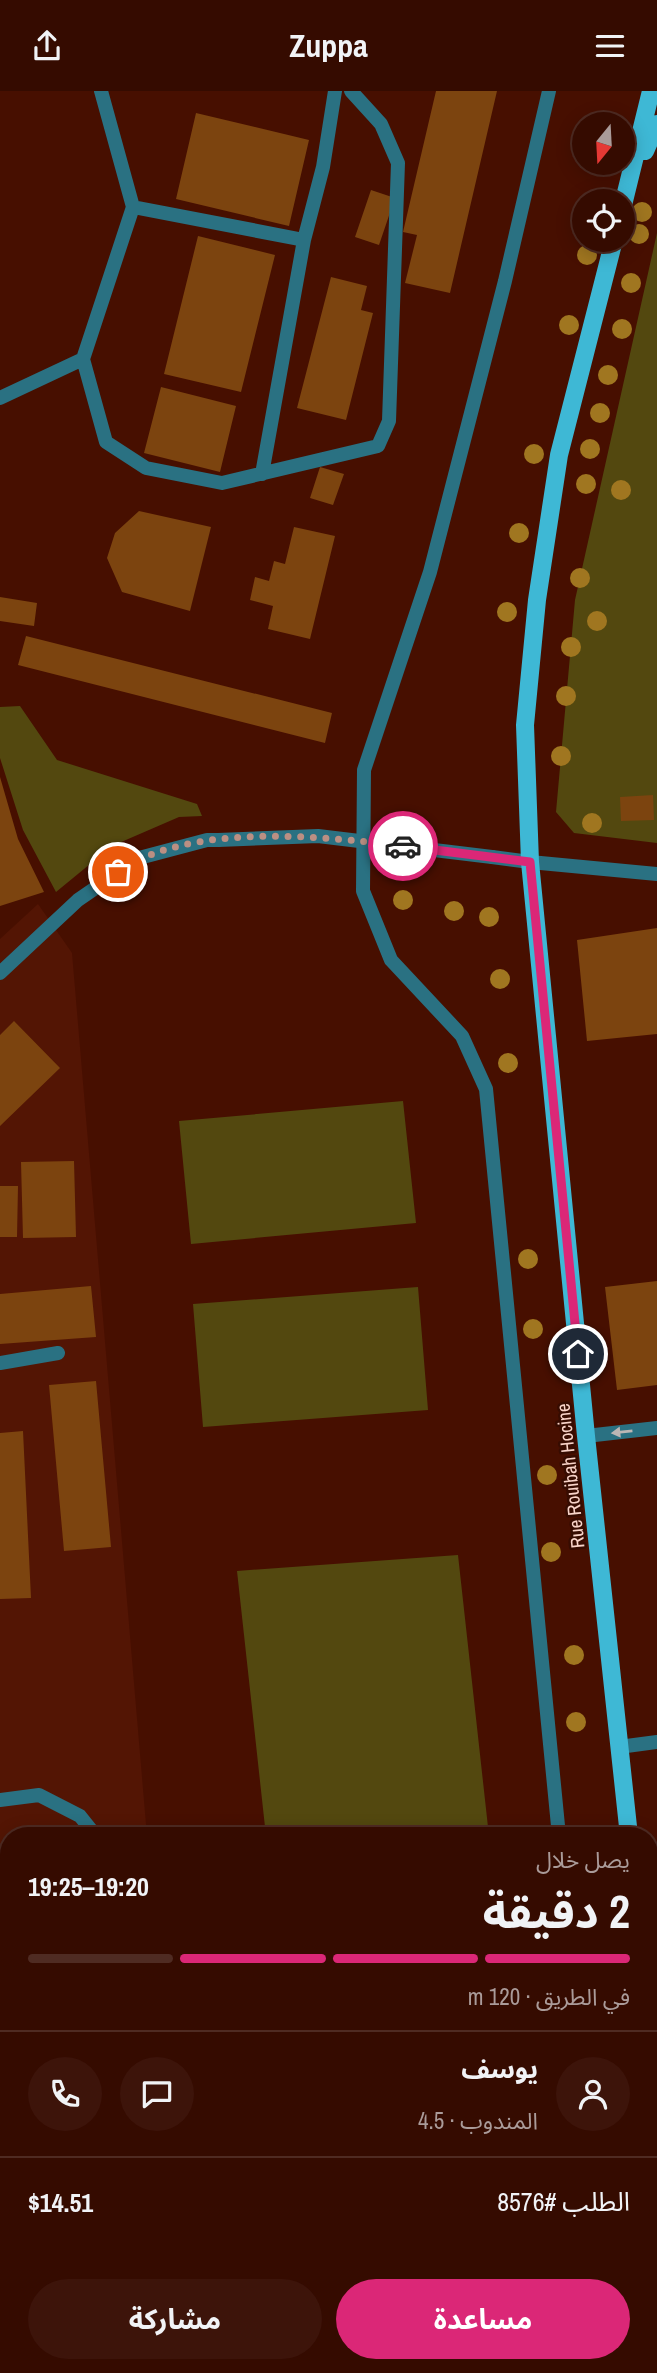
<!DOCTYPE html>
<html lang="ar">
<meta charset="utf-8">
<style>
body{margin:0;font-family:"Archivo Narrow","Noto Sans Arabic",sans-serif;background:#3d140a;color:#f1f3f6;direction:rtl;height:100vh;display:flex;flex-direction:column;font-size:26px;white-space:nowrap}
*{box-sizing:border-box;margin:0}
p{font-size:23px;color:#aa9b99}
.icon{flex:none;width:38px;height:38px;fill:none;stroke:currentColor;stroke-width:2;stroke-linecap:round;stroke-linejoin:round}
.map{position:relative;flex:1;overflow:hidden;direction:ltr}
.details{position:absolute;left:0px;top:1736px;width:658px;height:546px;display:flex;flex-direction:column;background:#350b00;border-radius:28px 28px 0 0;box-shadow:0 4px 18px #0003,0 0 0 2px #4f2b22;direction:rtl}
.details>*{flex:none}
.needle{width:46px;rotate:198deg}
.tools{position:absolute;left:572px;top:21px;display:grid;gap:14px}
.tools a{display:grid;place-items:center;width:63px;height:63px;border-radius:50%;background:#350b00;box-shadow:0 4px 18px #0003,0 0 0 2px #4f2b22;font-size:35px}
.pin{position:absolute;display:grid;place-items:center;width:60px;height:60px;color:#fff;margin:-30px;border:4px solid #fff;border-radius:50%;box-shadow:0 2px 7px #0007}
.courier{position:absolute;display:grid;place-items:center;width:70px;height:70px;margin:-35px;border:5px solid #db2777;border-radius:50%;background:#fff;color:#222;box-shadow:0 2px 9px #0007}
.head em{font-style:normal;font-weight:700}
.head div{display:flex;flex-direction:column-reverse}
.head{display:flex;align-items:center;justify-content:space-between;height:119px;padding:0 28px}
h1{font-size:46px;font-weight:700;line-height:52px}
.bar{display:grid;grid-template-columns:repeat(4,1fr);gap:10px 7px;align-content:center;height:84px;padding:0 28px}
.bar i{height:9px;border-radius:5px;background:#4f2b22}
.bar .active{background:#db2777}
.bar p{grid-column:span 4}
.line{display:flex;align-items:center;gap:18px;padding:0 28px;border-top:2px solid #4f2b22}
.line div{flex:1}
.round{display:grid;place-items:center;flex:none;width:74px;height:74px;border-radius:37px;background:#3d140a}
.cta{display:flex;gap:14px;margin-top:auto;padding:14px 28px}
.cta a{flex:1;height:80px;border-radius:42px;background:#db2777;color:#fff;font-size:28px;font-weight:700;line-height:80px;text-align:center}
.cta a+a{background:#3d140a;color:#f1f3f6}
header{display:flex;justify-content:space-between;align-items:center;height:91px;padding:0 28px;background:#350b00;font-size:32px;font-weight:700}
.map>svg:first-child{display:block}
</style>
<header><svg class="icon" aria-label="menu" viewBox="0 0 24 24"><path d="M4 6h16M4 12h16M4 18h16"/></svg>Zuppa<svg class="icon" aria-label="share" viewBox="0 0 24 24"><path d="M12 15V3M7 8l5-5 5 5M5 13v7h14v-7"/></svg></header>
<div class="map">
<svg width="657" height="2282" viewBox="0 0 657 2282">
<rect width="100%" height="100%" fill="#470f00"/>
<!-- built -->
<path fill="#531504" d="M38 813 72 862 147 1745H9V2273H192V2282H0V848Z"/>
<!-- green -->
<path fill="#53480f" d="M657 142V752L574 742 556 721 575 509Z
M20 615 57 669 197 713 202 725 179 726 112 755 56 801 23 739 0 667V616Z
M403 1010 416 1132 191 1153 179 1030Z
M418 1196 428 1319 203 1336 193 1213Z
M458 1464 489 1745H266L237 1480Z
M207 2273H408L409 2282H208Z
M427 2273H529L530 2282H428Z"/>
<!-- building -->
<path fill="#7c440f" d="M436 0H497L450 202 405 192 417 144 403 141Z
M196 22 309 49 289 135 176 108Z
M371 99 395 107 379 154 355 146Z
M198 145 275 164 241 301 164 283Z
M331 186 367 195 361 219 373 222 346 329 297 317Z
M161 296 236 315 220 381 144 362Z
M320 376 344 383 333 414 310 407Z
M139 420 211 436 190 520 122 501 107 467 115 442Z
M294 436 335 445 310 548 268 538 273 515 250 509 255 486 269 490 274 470 285 473Z
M0 506 37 512 34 535 0 530Z
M26 545 332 622 325 652 18 574Z
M0 686 18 748 44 801 0 815Z
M653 704 654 729 621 730 620 706Z
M657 837V943L587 950 577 849Z
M14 930 60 977 0 1035V944Z
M74 1070 76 1146 23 1147 21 1071Z
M0 1095H18L17 1146H0Z
M657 1190V1294L617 1299 605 1196Z
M91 1195 96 1246 0 1253V1203Z
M96 1290 111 1456 64 1460 49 1294Z
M23 1340 31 1507 0 1508V1342Z"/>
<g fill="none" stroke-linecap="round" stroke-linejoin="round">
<!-- service -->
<path stroke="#2a7182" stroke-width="14" d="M133 116 304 149 323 76 335 0
M83 268 106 351 146 377 222 392 378 355 389 330 398 72 381 33 351 0
M0 307 83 268 133 116 101 0
M262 383 304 149
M492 766 530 771
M0 882 78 809 139 767 207 749H218
M0 1272 58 1262
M0 1709 39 1704 80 1725 96 1745
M0 2274 9 2271"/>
<!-- minor -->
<path stroke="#2a7182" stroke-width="14" d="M549 0 505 190 430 481 364 679 363 800 391 869 462 945 486 998 559 1745
M530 771 657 783
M586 1345 657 1337
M619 1656 657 1651
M611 2273 612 2282"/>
<!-- primary -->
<path stroke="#3eb8d5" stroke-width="18" d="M645 60 657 33
M623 114 651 0
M614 149 559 364 537 509 525 634 530 771 586 1345 629 1745
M649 1941 657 2013"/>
<!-- service-bridge -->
<path stroke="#2a7182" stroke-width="14" d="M218 749 318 745 492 766"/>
</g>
<!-- trees -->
<g fill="#a07620">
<circle cx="642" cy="121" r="10"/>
<circle cx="639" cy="143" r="10"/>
<circle cx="587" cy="164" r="10"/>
<circle cx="631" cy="192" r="10"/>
<circle cx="569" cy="234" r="10"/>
<circle cx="622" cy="238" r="10"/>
<circle cx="608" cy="284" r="10"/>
<circle cx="600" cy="322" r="10"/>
<circle cx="590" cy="358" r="10"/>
<circle cx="534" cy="363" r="10"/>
<circle cx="586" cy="393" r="10"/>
<circle cx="621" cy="399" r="10"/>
<circle cx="519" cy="442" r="10"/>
<circle cx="580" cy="487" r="10"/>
<circle cx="507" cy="521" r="10"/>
<circle cx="597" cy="530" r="10"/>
<circle cx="571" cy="556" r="10"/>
<circle cx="566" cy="605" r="10"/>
<circle cx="561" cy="665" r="10"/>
<circle cx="592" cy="732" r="10"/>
<circle cx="403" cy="809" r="10"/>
<circle cx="454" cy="820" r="10"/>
<circle cx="489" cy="826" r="10"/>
<circle cx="500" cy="888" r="10"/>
<circle cx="508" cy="972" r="10"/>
<circle cx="528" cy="1168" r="10"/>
<circle cx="533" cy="1238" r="10"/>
<circle cx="547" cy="1384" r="10"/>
<circle cx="551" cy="1461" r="10"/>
<circle cx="574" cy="1564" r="10"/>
<circle cx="576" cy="1631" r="10"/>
</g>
<!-- one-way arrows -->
<defs><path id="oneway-solid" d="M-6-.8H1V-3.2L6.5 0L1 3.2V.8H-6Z" transform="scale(1.75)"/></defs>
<use fill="#bbb6b4" href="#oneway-solid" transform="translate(622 1341) rotate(174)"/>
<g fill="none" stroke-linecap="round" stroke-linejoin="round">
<!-- done -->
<path stroke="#bb8f83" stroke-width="7" stroke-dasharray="0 12.6" d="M118 781C190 731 320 745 403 755"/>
<!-- route -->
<path stroke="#db2777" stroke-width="9" d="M403 755 530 771 578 1263"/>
</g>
<g text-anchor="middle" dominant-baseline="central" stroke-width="5" stroke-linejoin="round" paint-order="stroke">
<!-- street labels -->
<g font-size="19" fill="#f9d4c9" stroke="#360c01">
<text transform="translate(570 1385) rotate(-96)">Rue Rouibah Hocine</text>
</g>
</g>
</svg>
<div class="tools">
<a><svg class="needle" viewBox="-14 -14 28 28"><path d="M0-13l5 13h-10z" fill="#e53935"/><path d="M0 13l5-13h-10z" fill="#aa9b99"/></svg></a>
<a><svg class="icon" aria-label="locate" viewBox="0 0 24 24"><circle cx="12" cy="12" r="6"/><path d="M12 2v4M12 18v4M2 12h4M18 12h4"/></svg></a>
</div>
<div class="pin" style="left:118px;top:781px;background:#ea580c"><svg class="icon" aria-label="bag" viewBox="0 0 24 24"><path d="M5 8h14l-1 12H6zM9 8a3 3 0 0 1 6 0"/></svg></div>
<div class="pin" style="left:578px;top:1263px;background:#1f2937"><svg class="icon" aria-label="home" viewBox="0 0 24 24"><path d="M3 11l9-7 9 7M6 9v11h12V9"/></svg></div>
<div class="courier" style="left:403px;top:755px"><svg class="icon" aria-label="car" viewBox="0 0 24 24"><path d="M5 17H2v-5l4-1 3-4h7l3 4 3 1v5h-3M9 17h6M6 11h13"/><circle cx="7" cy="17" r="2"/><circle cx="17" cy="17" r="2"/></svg></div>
<section class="details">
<div class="head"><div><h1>2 دقيقة</h1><p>يصل خلال</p></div><em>19:20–19:25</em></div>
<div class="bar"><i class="active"></i><i class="active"></i><i class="active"></i><i></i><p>في الطريق · 120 m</p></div>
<div class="line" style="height:126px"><a class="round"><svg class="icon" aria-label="person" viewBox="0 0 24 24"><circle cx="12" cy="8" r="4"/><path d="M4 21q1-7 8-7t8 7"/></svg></a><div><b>يوسف</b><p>المندوب · 4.5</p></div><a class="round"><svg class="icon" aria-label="chat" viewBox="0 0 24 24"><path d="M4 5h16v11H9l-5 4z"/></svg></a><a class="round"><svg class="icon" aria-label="phone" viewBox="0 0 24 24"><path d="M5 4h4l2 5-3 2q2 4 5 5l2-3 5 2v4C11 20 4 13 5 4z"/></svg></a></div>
<div class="line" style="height:91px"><div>الطلب #8576</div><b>$14.51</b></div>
<div class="cta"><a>مساعدة</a><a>مشاركة</a></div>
</section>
</div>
